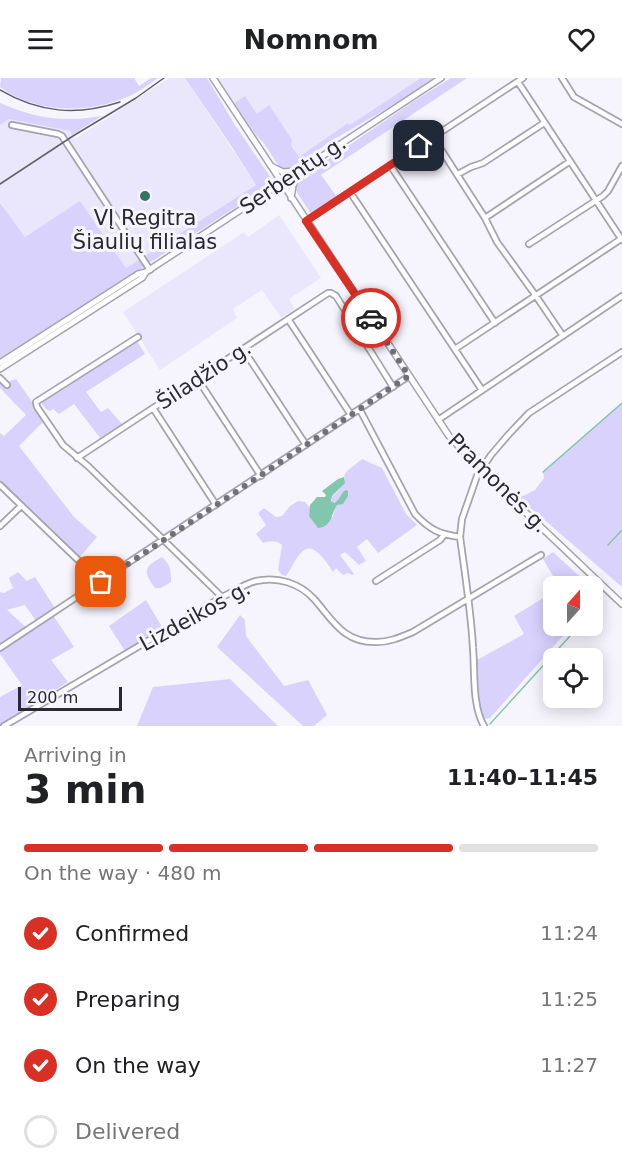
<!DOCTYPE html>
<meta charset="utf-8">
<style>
body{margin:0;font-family:"DejaVu Sans",sans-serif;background:#f2f2f2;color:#202124;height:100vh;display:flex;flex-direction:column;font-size:22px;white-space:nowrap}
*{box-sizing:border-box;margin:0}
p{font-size:20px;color:#757577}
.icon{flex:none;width:33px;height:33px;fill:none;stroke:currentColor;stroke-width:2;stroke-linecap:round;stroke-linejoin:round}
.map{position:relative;height:648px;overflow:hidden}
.sheet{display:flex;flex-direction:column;background:#fff;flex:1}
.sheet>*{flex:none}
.needle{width:39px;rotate:21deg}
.buttons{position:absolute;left:543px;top:498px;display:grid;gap:12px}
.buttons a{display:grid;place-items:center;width:60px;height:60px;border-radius:9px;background:#fff;box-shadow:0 3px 15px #0003;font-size:30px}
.scale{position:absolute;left:18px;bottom:15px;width:104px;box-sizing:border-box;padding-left:6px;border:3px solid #2a292e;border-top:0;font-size:16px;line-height:21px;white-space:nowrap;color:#2a292e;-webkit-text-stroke:4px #f6f5fe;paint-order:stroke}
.pin{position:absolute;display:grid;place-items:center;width:51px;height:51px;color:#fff;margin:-26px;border-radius:12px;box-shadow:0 3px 9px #0006}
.courier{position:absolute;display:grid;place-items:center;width:60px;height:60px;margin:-30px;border:4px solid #d93025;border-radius:50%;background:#fff;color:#222;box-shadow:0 2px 8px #0007}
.head em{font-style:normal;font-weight:700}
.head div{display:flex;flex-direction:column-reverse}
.head{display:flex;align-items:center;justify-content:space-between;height:102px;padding:0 24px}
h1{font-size:39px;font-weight:700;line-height:45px}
.bar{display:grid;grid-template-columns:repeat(4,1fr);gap:9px 6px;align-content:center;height:72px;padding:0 24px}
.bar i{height:8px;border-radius:4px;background:#e0e0e0}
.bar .current{background:#d93025}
.bar p{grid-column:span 4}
ol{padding:0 24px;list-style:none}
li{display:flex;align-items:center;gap:18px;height:66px}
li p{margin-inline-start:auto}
li .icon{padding:6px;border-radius:50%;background:#d93025;color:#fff;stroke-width:4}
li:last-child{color:#757577}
li i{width:33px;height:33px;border:3px solid #e0e0e0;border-radius:50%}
header{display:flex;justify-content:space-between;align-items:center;height:78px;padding:0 24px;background:#fff;font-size:27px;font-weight:700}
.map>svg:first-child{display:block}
</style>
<header><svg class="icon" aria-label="menu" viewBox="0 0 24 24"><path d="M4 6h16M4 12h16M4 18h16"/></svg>Nomnom<svg class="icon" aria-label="heart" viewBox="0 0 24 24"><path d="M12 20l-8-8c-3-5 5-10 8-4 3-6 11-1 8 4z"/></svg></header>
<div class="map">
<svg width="622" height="648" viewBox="0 0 622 648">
<rect width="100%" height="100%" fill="#f6f5fe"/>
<!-- built -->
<path fill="#eae7fd" d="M169 0H185L256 107 126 190 80 124 25 159 0 125V47L9 41 70 53 75 61Z
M217 0H434L393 27 336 60 289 91H282L279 88 263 64 256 57Z
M279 137 321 200 289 221 295 231 281 240 262 212 233 231 237 240 160 292 123 234 244 154 248 159Z"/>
<!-- green -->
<path fill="#d9d2fd" d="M1 0H134L139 8 151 0H158C149 6 140 13 130 18 89 36 37 36 0 9Z
M185 0H207L235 47 271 100V105L269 108 0 281V125L25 159 80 123 126 190 256 107 230 66Z
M421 0H434L393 27 336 60 289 91H282L279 88 263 64 256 57 234 25 245 18 257 36 269 27 292 62 291 68 299 79 348 45 350 47Z
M451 0H467L321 97 337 119 312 138 295 111 298 102 411 25Z
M0 25C36 41 63 44 102 38L72 57 70 53 9 41 0 47Z
M137 263 145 276 86 314 101 334 108 330 122 346 100 360 74 326 59 336 53 331 50 333 46 331 42 326 44 321Z
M16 301 45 342 19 368 74 439 97 459 79 480 0 406V355L4 358 26 337 0 310V303L4 307 7 304Z
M622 325V509L519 420 535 412 544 400 543 394Z
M362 381 382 390 406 436 417 447 378 475 367 461 357 469 366 483 359 487 345 474 340 477 354 496 352 497 348 495 343 497 336 490 333 494C327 485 313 462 302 474 295 480 292 490 286 498L282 497 278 492 282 467C276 462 270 463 263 465L256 456 266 447 258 435 264 430 276 439 282 438 290 428 298 423 305 424 310 430 309 438 333 439 337 424 332 425V419L339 412 345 400 344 399 346 394Z
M553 474 590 508H559L543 481Z
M162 479C171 487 171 493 171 504L161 510H155C143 494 143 489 162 479Z
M18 494 27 503 35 499 55 530 36 543 25 527 7 532 27 550 0 568V514L4 515 13 510 9 500Z
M553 514 554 548H569L567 549 569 553 560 561 490 640 485 641 481 637 476 579 479 581 524 556 514 538Z
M146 522 162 549 125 573 109 548Z
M53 537 74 569 51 582 68 604 0 647V619L22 607 0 576V573Z
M240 537 245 542 246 558 284 608 308 602 327 637 314 648H303L217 569Z
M230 601 278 648H137L153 609Z"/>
<!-- water -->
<path fill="#82c7ad" d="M344 399 345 405 332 418 331 423 334 425C340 423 340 415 346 412L348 413V418L343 426 337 427C331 436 332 449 318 450L309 438 310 427 317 419H325L326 417 322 413 338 401Z"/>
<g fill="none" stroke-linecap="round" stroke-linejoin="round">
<!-- stream -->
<path stroke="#82c7ad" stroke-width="1.5" d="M543 394 622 325
M608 467 622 452
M490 646 570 558"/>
<!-- minor casing -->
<g stroke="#a5a3b0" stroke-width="8">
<path id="minor" d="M562 0 574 19 622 46
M518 4 622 162
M12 47 58 56 62 58 150 192
M433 59 485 140 497 164 536 218 563 258
M390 87 495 245
M458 96 471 89 483 85 544 45
M350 114 482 312
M485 140 569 84
M306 143 523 0
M529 166 603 118 608 113 622 88
M288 241 351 337
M138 259 36 324 37 329 63 367 89 389 222 519
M243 271 306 367
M455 271 621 161
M0 300 7 307
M197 300 261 398
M153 330 216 427
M360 332 415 436C430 452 439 456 460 459
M438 342 622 218
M77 380 328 215H331L336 218 393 309
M0 407 101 504
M0 448 21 428
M376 503 440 462 444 457
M0 570 409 298
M4 648 222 519C233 514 244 506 256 503 277 498 300 505 315 522 333 543 344 565 377 564 390 564 401 559 413 554L541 477
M484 648C472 628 475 594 473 570 471 533 465 496 460 459L462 441 477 398 491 377 509 356 529 335 622 274"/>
</g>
<!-- major casing -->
<g stroke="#a5a3b0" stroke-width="8">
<path id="major" d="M213 0 449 358 481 392 622 526
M271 88 283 94 296 93
M291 120 293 107 300 93
M0 285 138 196 146 194
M0 291 142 200 146 194 441 0"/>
</g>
<!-- minor -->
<use href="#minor" stroke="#fff" stroke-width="4.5"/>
<!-- major -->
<use href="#major" stroke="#fff" stroke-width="5"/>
<!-- rail -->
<path stroke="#626167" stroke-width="1.5" d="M0 12C39 35 77 38 120 24
M0 106 73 58 136 20 164 0"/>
</g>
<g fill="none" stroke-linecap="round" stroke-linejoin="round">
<!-- done -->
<path stroke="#717077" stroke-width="6" stroke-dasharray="0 10.8" d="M101 504 409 298 371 240"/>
<!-- route -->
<path stroke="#d93025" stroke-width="8" d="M371 240 306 143 419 68"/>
</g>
<!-- markers -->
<circle fill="#38745f" stroke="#f6f5fe" stroke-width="2" cx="145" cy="118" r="6"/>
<g text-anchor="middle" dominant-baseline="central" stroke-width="6" stroke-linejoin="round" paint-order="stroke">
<!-- street labels -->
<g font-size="21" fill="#2a292e" stroke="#f6f5fe">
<text transform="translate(293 97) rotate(-34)">Serbentų g.</text>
<text transform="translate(204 297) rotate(-33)">Šiladžio g.</text>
<text transform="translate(498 405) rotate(45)">Pramonės g.</text>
<text transform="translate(195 538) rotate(-29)">Lizdeikos g.</text>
</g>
<!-- poi labels -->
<g font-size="21" fill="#2a292e" stroke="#f6f5fe">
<text x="145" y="140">VĮ Regitra<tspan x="145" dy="24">Šiaulių filialas</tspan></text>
</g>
</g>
</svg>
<div class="buttons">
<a><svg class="needle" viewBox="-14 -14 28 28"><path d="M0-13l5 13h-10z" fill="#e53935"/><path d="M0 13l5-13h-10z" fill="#757577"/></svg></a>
<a><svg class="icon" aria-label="locate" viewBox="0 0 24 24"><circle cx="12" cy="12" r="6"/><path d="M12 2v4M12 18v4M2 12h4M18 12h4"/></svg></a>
</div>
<div class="scale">200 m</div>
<div class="pin" style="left:101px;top:504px;background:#ea580c"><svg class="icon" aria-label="bag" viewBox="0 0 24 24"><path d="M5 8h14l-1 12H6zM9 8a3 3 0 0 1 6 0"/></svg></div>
<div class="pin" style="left:419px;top:68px;background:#1f2937"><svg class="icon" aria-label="home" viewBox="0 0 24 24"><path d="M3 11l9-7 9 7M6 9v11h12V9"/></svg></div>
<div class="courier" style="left:371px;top:240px"><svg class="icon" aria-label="car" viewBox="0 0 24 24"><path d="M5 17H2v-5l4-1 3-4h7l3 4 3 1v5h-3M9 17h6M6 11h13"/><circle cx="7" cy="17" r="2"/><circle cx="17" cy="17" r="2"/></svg></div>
</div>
<section class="sheet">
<div class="head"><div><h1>3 min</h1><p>Arriving in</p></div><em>11:40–11:45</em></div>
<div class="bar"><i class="current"></i><i class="current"></i><i class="current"></i><i></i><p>On the way · 480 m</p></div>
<ol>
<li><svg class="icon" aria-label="check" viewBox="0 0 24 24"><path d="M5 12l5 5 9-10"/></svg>Confirmed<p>11:24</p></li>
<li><svg class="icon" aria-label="check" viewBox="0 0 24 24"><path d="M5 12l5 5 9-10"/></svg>Preparing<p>11:25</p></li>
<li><svg class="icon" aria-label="check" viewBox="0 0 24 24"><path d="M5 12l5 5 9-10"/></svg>On the way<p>11:27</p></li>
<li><i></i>Delivered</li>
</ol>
</section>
